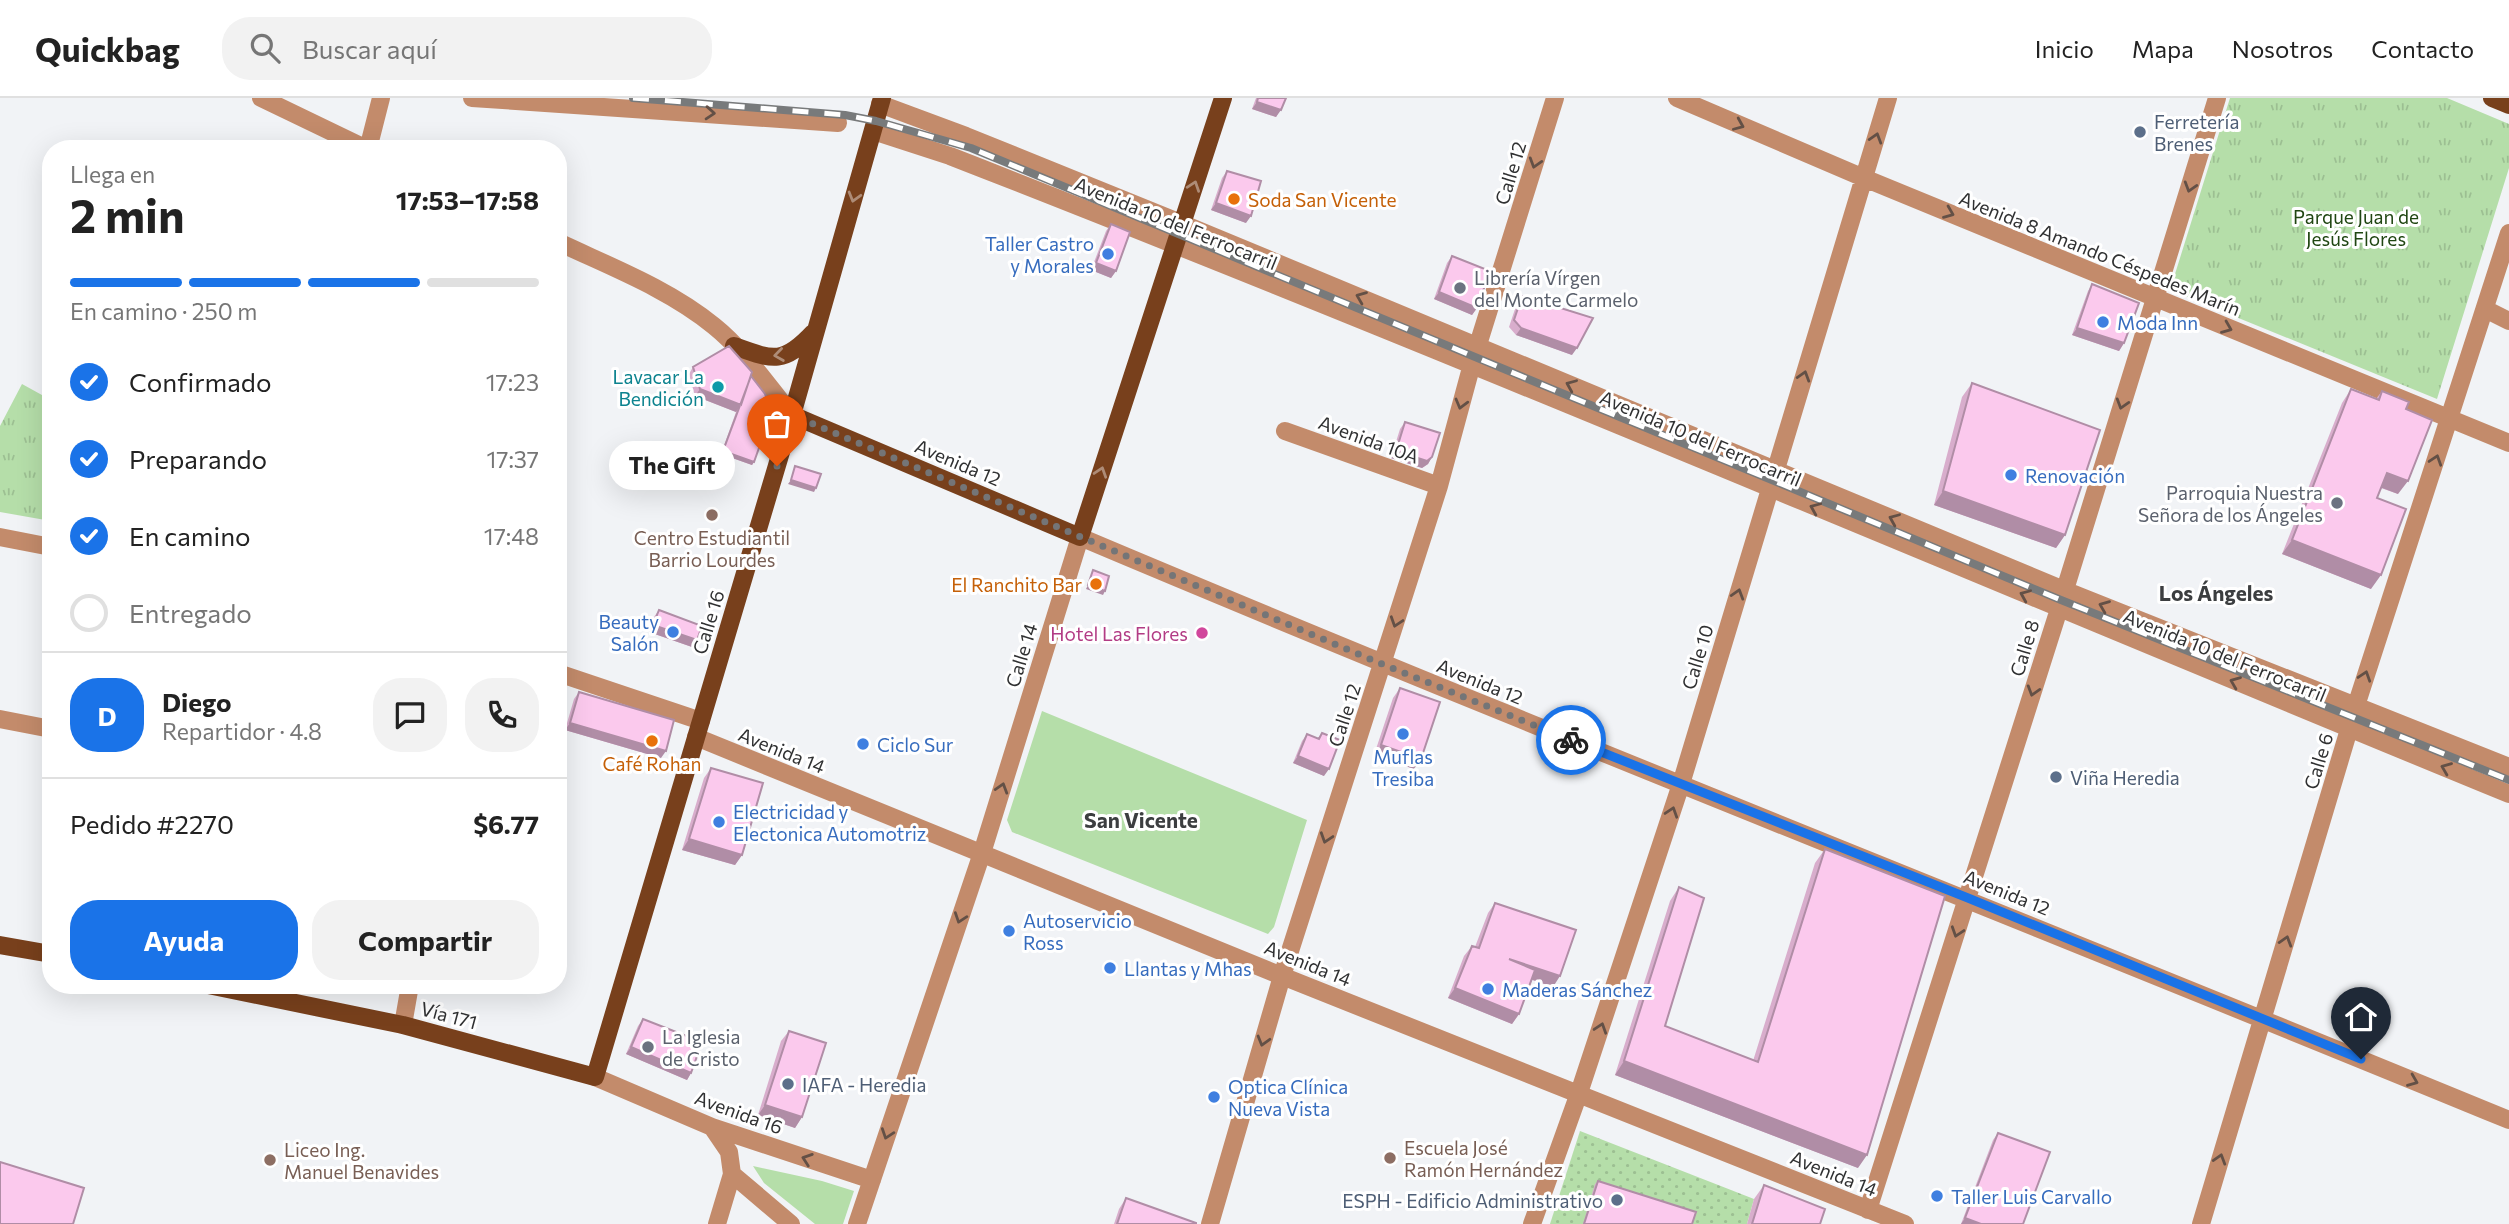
<!DOCTYPE html>
<html lang="es">
<meta charset="utf-8">
<style>
body{margin:0;font-family:Commissioner,sans-serif;background:#f2f2f2;color:#222;height:100vh;display:flex;flex-direction:column;font-size:26px;white-space:nowrap}
*{box-sizing:border-box;margin:0}
p{font-size:23px;color:#767676}
.icon{flex:none;width:38px;height:38px;fill:none;stroke:currentColor;stroke-width:2;stroke-linecap:round;stroke-linejoin:round}
.map{position:relative;flex:1;overflow:hidden}
.drawer{position:absolute;left:42px;top:42px;width:525px;height:854px;display:flex;flex-direction:column;background:#fff;border-radius:28px;box-shadow:0 7px 28px #0002}
.drawer>*{flex:none}
.pin{position:absolute;display:grid;place-items:center;width:60px;height:60px;color:#fff;margin:-72px -30px;border-radius:50% 50% 50% 0;rotate:-45deg;box-shadow:0 0 7px #0007}
.pin .icon{rotate:45deg}
.courier{position:absolute;display:grid;place-items:center;width:70px;height:70px;margin:-35px;border:5px solid #1a73e8;border-radius:50%;background:#fff;color:#222;box-shadow:0 2px 9px #0007}
.bubble{position:absolute;height:49px;border-radius:24px;background:#fff;box-shadow:0 7px 28px #0002;font-size:23px;font-weight:700;line-height:49px;text-align:center}
.overview em{font-style:normal;font-weight:700}
.overview div{display:flex;flex-direction:column-reverse}
.overview{display:flex;align-items:center;justify-content:space-between;height:119px;padding:0 28px}
h1{font-size:46px;font-weight:700;line-height:52px}
.bar{display:grid;grid-template-columns:repeat(4,1fr);gap:10px 7px;align-content:center;height:84px;padding:0 28px}
.bar i{height:9px;border-radius:5px;background:#e0e0e0}
.bar .active{background:#1a73e8}
.bar p{grid-column:span 4}
.line{display:flex;align-items:center;gap:18px;padding:0 28px;border-top:2px solid #e0e0e0}
.line div{flex:1}
.round{display:grid;place-items:center;flex:none;width:74px;height:74px;border-radius:28px;background:#f2f2f2}
ol{padding:0 28px;list-style:none}
li{display:flex;align-items:center;gap:21px;height:77px}
li p{margin-inline-start:auto}
li .icon{padding:7px;border-radius:50%;background:#1a73e8;color:#fff;stroke-width:4}
li:last-child{color:#767676}
li i{width:38px;height:38px;border:4px solid #e0e0e0;border-radius:50%}
.primary-button{display:flex;gap:14px;margin-top:auto;padding:14px 28px}
.primary-button a{flex:1;height:80px;border-radius:28px;background:#1a73e8;color:#fff;font-size:28px;font-weight:700;line-height:80px;text-align:center}
.primary-button a+a{background:#f2f2f2;color:#222}
header{display:flex;align-items:center;gap:42px;box-sizing:border-box;height:98px;padding:0 35px;background:#fff;border-bottom:2px solid #e0e0e0}
header strong{font-size:33px}
nav{display:flex;gap:38px;margin-inline-start:auto;font-size:24px}
.search{width:490px;height:63px;background:#f2f2f2;display:flex;align-items:center;gap:18px;box-sizing:border-box;padding:0 24px;border-radius:28px;color:#767676;font-size:26px}
.map>svg:first-child{display:block}
</style>
<header>
<strong>Quickbag</strong>
<div class="search"><svg class="icon" aria-label="search" viewBox="0 0 24 24"><circle cx="10" cy="10" r="6"/><path d="M15 15l6 6"/></svg>Buscar aquí</div>
<nav><a>Inicio</a><a>Mapa</a><a>Nosotros</a><a>Contacto</a></nav>
</header>
<div class="map">
<svg width="2509" height="1126" viewBox="0 0 2509 1126">
<defs>
<pattern id="park-tufts" width="24" height="20" patternUnits="userSpaceOnUse" patternTransform="scale(1.75)"><rect width="24" height="20" fill="#b5dea9"/><path d="M3 7l-1-3M5 7V3M7 7l1-3M15 17l-1-3M17 17v-4M19 17l1-3" fill="none" stroke="#9cbf92"/></pattern>
<pattern id="garden-dots" width="8" height="8" patternUnits="userSpaceOnUse" patternTransform="scale(1.75)"><rect width="8" height="8" fill="#b5dea9"/><path d="M2 2h.1M6 6h.1" fill="none" stroke="#9cbf92" stroke-width="1.8" stroke-linecap="round"/></pattern>
</defs>
<rect width="100%" height="100%" fill="#f1f3f6"/>
<!-- grass -->
<path fill="#b5dea9" d="M1042 613 1307 722 1274 829 1268 836 1012 734 1007 722Z
M753 1068 822 1083 854 1093 843 1126H815L764 1085Z"/>
<!-- park -->
<path fill="url(#park-tufts)" d="M2230 0H2447L2509 26V70L2437 301 2170 192Z
M22 286 51 302V423L0 414V328Z"/>
<!-- garden -->
<path fill="url(#garden-dots)" d="M1580 1033 1754 1101 1747 1126H1550Z"/>
<g fill="none" stroke-linecap="round" stroke-linejoin="round">
<!-- minor -->
<path stroke="#c38b6b" stroke-width="18" d="M261 0 367 51
M472 0 838 25
M1677 0 1864 80 2509 345
M880 6 966 38 1181 125 2064 492 2509 669
M873 33 950 58C1473 262 1990 483 2509 696
M368 51 381 0
M558 144C611 169 669 191 714 228 744 252 768 288 792 317
M2485 211 2509 223
M1285 333 1439 388
M0 439 51 449
M558 575 701 623
M0 621 51 631
M696 639 1282 878 1905 1126
M403 927 410 887
M595 979 712 1029 872 1082
M712 1029 729 1054 732 1076 717 1126
M732 1076 791 1126
M1868 1112 2059 511 2217 0
M857 1126 982 755 1080 439C1554 639 2033 826 2509 1022
M1210 1126 1282 878 1439 388 1472 266 1555 0
M1532 1126 1579 995 1681 686 1888 0
M2201 1126 2356 608 2509 135"/>
<!-- major -->
<path stroke="#78401c" stroke-width="18" d="M2492 0 2509 7
M734 248C773 262 783 267 813 235
M792 317 1080 439 1223 0
M0 847 51 856
M208 887 403 927 595 979 792 317 882 0"/>
<!-- rail casing -->
<g stroke="#787a7b" stroke-width="8">
<path id="rail" d="M633 0 845 17 876 23 971 50 2061 502 2509 682"/>
</g>
<!-- rail -->
<use href="#rail" stroke="#fff" stroke-width="5" stroke-dasharray="16" stroke-linecap="butt"/>
</g>
<!-- wall -->
<path fill="#d8adcc" d="M1256 0H1286L1276 19 1252 11Z
M1227 73 1246 125 1211 112 1222 80Z
M1111 126 1116 173 1111 180 1091 172 1106 133Z
M1452 158 1477 210 1472 217 1434 201 1447 165Z
M2092 186 2124 245 2119 253 2072 237 2088 193Z
M1522 198 1572 257 1516 237 1509 229 1517 205Z
M693 269 751 278 754 364 752 367 721 356 736 314 695 298 689 276Z
M1972 285 2065 437 2056 450 1934 407 1962 299Z
M2351 291 2376 301 2382 293 2406 311 2398 396 2381 390 2377 400 2371 491 2282 456 2342 305Z
M1405 324 1432 359 1428 366 1422 370 1391 360 1400 331Z
M659 512 692 549 649 534 654 519Z
M1400 590 1414 671 1374 657 1393 600Z
M579 594 661 660 565 632 574 601Z
M1322 635 1324 678 1293 665 1302 643 1307 636 1317 641Z
M711 670 742 757 735 767 682 752 704 680Z
M1825 751 1858 1070 1615 977 1670 803 1679 789 1665 928 1753 963 1815 765Z
M1495 805 1553 889 1532 882 1519 916 1512 926 1448 900 1464 858 1472 848 1475 849 1488 815Z
M643 921 691 975 687 982 626 956 638 928Z
M789 933 802 1019 795 1030 758 1017 781 943Z
M1998 1035 2023 1126H1961L1993 1042Z
M1598 1083 1692 1126H1583L1595 1086Z
M1764 1087 1820 1126H1747L1754 1101Z
M1126 1100 1196 1126H1114L1119 1111Z"/>
<!-- shaded-wall -->
<path fill="#b08da6" d="M1257 4 1281 12 1276 19 1252 11Z
M1216 105 1251 118 1246 125 1211 112Z
M1096 165 1116 173 1111 180 1091 172Z
M1439 194 1477 210 1472 217 1434 201Z
M1521 230 1577 250 1572 257 1516 237Z
M2077 230 2124 245 2119 253 2072 237Z
M700 291 741 307 736 314 695 298Z
M723 353 754 364 752 367 721 356Z
M1396 353 1432 359 1428 366 1422 370 1391 360Z
M2387 375 2408 383 2398 396 2377 388Z
M791 382 816 390 814 394 788 386Z
M1943 393 2065 437 2056 450 1934 407Z
M2292 442 2381 477 2371 491 2282 456Z
M1088 487 1105 493 1103 497 1086 491Z
M653 527 697 542 692 549 649 534Z
M570 625 666 653 661 660 565 632Z
M1381 647 1421 661 1414 671 1374 657Z
M1298 658 1329 671 1324 678 1293 665Z
M689 741 742 757 735 767 682 752Z
M1509 861 1560 878 1553 889 1502 871Z
M1455 890 1519 916 1512 926 1448 900Z
M631 949 691 975 687 982 626 956Z
M1624 963 1867 1057 1858 1070 1615 977Z
M765 1007 802 1019 795 1030 758 1017Z
M1965 1120 1981 1126H1961Z"/>
<!-- building -->
<path fill="#fbc9ed" stroke="#b08da6" stroke-width="2" d="M1258 0H1286L1281 12 1257 4Z
M1227 73 1261 83 1251 118 1216 105Z
M1111 126 1130 134 1116 173 1096 165Z
M1452 158 1490 173 1477 210 1439 194Z
M2092 186 2139 205 2124 245 2077 230Z
M1522 198 1593 220 1577 250 1521 230 1514 222Z
M729 248 752 274 741 307 700 291 693 269Z
M751 278 765 296 772 313 754 364 723 353Z
M1972 285 2100 332 2065 437 1943 393Z
M2351 291 2379 302 2382 293 2409 304 2406 311 2432 322 2408 383 2387 375 2377 400 2406 411 2381 477 2292 442Z
M1405 324 1440 335 1432 359 1427 363 1396 353Z
M795 368 821 376 816 390 791 382Z
M1093 472 1109 478 1105 493 1088 487Z
M659 512 702 528 697 542 653 527Z
M1400 590 1440 604 1421 661 1381 647Z
M579 594 674 622 666 653 570 625Z
M1322 635 1340 642 1329 671 1298 658 1307 636 1319 641Z
M711 670 763 685 742 757 689 741Z
M1825 751 1945 798 1867 1057 1624 963 1679 789 1704 800 1665 928 1758 964Z
M1495 805 1576 832 1560 878 1509 861 1535 872 1519 916 1455 890 1472 848 1479 850Z
M643 921 702 944 691 975 631 949Z
M789 933 826 945 802 1019 765 1007Z
M1998 1035 2050 1054 2023 1126H1981L1965 1120Z
M0 1064 84 1090 73 1126H0Z
M1598 1083 1696 1114 1692 1126H1584Z
M1764 1087 1825 1111 1820 1126H1752Z
M1126 1100 1196 1125V1126H1117Z"/>
<!-- one-way arrows -->
<defs><path id="oneway-chevron" d="M-2-3.5L2.5 0L-2 3.5" fill="none" stroke-width="1.6" stroke-linecap="round" stroke-linejoin="round" transform="scale(1.75)"/></defs>
<g stroke="#635046">
<use href="#oneway-chevron" transform="translate(710 15) rotate(4)"/>
<use href="#oneway-chevron" transform="translate(1739 27) rotate(23)"/>
<use href="#oneway-chevron" transform="translate(1876 40) rotate(-73)"/>
<use href="#oneway-chevron" transform="translate(1535 65) rotate(107)"/>
<use href="#oneway-chevron" transform="translate(2190 89) rotate(107)"/>
<use href="#oneway-chevron" transform="translate(1949 115) rotate(22)"/>
<use href="#oneway-chevron" transform="translate(1361 199) rotate(-158)"/>
<use href="#oneway-chevron" transform="translate(2227 230) rotate(22)"/>
<use href="#oneway-chevron" transform="translate(1804 278) rotate(-73)"/>
<use href="#oneway-chevron" transform="translate(1571 287) rotate(-157)"/>
<use href="#oneway-chevron" transform="translate(1461 306) rotate(105)"/>
<use href="#oneway-chevron" transform="translate(2122 306) rotate(107)"/>
<use href="#oneway-chevron" transform="translate(2436 362) rotate(-72)"/>
<use href="#oneway-chevron" transform="translate(1815 410) rotate(-157)"/>
<use href="#oneway-chevron" transform="translate(1894 421) rotate(-157)"/>
<use href="#oneway-chevron" transform="translate(1738 496) rotate(-73)"/>
<use href="#oneway-chevron" transform="translate(2025 497) rotate(-157)"/>
<use href="#oneway-chevron" transform="translate(2104 508) rotate(-158)"/>
<use href="#oneway-chevron" transform="translate(1396 524) rotate(108)"/>
<use href="#oneway-chevron" transform="translate(2365 578) rotate(-72)"/>
<use href="#oneway-chevron" transform="translate(2235 584) rotate(-158)"/>
<use href="#oneway-chevron" transform="translate(2033 593) rotate(107)"/>
<use href="#oneway-chevron" transform="translate(2446 670) rotate(-158)"/>
<use href="#oneway-chevron" transform="translate(1002 690) rotate(-73)"/>
<use href="#oneway-chevron" transform="translate(1672 714) rotate(-72)"/>
<use href="#oneway-chevron" transform="translate(1326 740) rotate(108)"/>
<use href="#oneway-chevron" transform="translate(960 820) rotate(109)"/>
<use href="#oneway-chevron" transform="translate(1957 834) rotate(108)"/>
<use href="#oneway-chevron" transform="translate(2286 843) rotate(-73)"/>
<use href="#oneway-chevron" transform="translate(1601 930) rotate(-72)"/>
<use href="#oneway-chevron" transform="translate(1263 943) rotate(106)"/>
<use href="#oneway-chevron" transform="translate(2413 983) rotate(22)"/>
<use href="#oneway-chevron" transform="translate(887 1036) rotate(109)"/>
<use href="#oneway-chevron" transform="translate(807 1061) rotate(-161)"/>
<use href="#oneway-chevron" transform="translate(2220 1061) rotate(-73)"/>
</g>
<g stroke="#ae8c77">
<use href="#oneway-chevron" transform="translate(1194 88) rotate(-71)"/>
<use href="#oneway-chevron" transform="translate(854 99) rotate(106)"/>
<use href="#oneway-chevron" transform="translate(779 257) rotate(172)"/>
<use href="#oneway-chevron" transform="translate(1101 374) rotate(-72)"/>
</g>
<g fill="none" stroke-linecap="round" stroke-linejoin="round">
<!-- done -->
<path stroke="#747577" stroke-width="7" stroke-dasharray="0 12.6" d="M777 368 792 317 1382 566 1571 642"/>
<!-- route -->
<path stroke="#1a73e8" stroke-width="9" d="M1571 642 1968 800 2361 961"/>
</g>
<!-- markers -->
<g fill="#5c6f8a" stroke="#fff" stroke-width="2.5">
<circle cx="2140" cy="34" r="7"/>
<circle cx="2056" cy="679" r="7"/>
<circle cx="788" cy="986" r="7"/>
<circle cx="1617" cy="1102" r="7"/>
</g>
<g fill="#e8710a" stroke="#fff" stroke-width="2.5">
<circle cx="1234" cy="101" r="7"/>
<circle cx="1096" cy="486" r="7"/>
<circle cx="652" cy="643" r="7"/>
</g>
<g fill="#3f7fe0" stroke="#fff" stroke-width="2.5">
<circle cx="1108" cy="156" r="7"/>
<circle cx="2103" cy="224" r="7"/>
<circle cx="2011" cy="377" r="7"/>
<circle cx="673" cy="534" r="7"/>
<circle cx="1403" cy="636" r="7"/>
<circle cx="863" cy="646" r="7"/>
<circle cx="719" cy="724" r="7"/>
<circle cx="1009" cy="833" r="7"/>
<circle cx="1110" cy="870" r="7"/>
<circle cx="1488" cy="891" r="7"/>
<circle cx="1214" cy="999" r="7"/>
<circle cx="1937" cy="1098" r="7"/>
</g>
<g fill="#6b7280" stroke="#fff" stroke-width="2.5">
<circle cx="1460" cy="190" r="7"/>
<circle cx="2337" cy="405" r="7"/>
<circle cx="648" cy="949" r="7"/>
</g>
<circle fill="#0f9aa8" stroke="#fff" stroke-width="2.5" cx="718" cy="289" r="7"/>
<g fill="#8d6e63" stroke="#fff" stroke-width="2.5">
<circle cx="712" cy="417" r="7"/>
<circle cx="1390" cy="1060" r="7"/>
<circle cx="270" cy="1062" r="7"/>
</g>
<circle fill="#d1479c" stroke="#fff" stroke-width="2.5" cx="1202" cy="535" r="7"/>
<g text-anchor="middle" dominant-baseline="central" stroke-width="6" stroke-linejoin="round" paint-order="stroke">
<!-- service labels -->
<g font-size="19" fill="#4e5e75" stroke="#fff" text-anchor="start">
<text x="2154" y="23">Ferretería<tspan x="2154" dy="22">Brenes</tspan></text>
<text x="2070" y="679">Viña Heredia</text>
<text x="802" y="986">IAFA - Heredia</text>
<text x="1603" y="1102" text-anchor="end">ESPH - Edificio Administrativo</text>
</g>
<!-- street labels -->
<g font-size="19" fill="#303132" stroke="#fff">
<text transform="translate(1510 75) rotate(-73)">Calle 12</text>
<text transform="translate(1176 125) rotate(22)">Avenida 10 del Ferrocarril</text>
<text transform="translate(2100 155) rotate(22)">Avenida 8 Amando Céspedes Marín</text>
<text transform="translate(1701 340) rotate(23)">Avenida 10 del Ferrocarril</text>
<text transform="translate(1369 341) rotate(20)">Avenida 10A</text>
<text transform="translate(958 364) rotate(23)">Avenida 12</text>
<text transform="translate(708 524) rotate(-73)">Calle 16</text>
<text transform="translate(2024 550) rotate(-73)">Calle 8</text>
<text transform="translate(1021 557) rotate(-73)">Calle 14</text>
<text transform="translate(2225 557) rotate(22)">Avenida 10 del Ferrocarril</text>
<text transform="translate(1697 559) rotate(-73)">Calle 10</text>
<text transform="translate(1480 583) rotate(22)">Avenida 12</text>
<text transform="translate(1344 617) rotate(-72)">Calle 12</text>
<text transform="translate(782 652) rotate(22)">Avenida 14</text>
<text transform="translate(2318 663) rotate(-73)">Calle 6</text>
<text transform="translate(2007 794) rotate(22)">Avenida 12</text>
<text transform="translate(1308 865) rotate(22)">Avenida 14</text>
<text transform="translate(449 917) rotate(15)">Vía 171</text>
<text transform="translate(739 1014) rotate(20)">Avenida 16</text>
<text transform="translate(1834 1075) rotate(22)">Avenida 14</text>
</g>
<!-- food labels -->
<g font-size="19" fill="#c56008" stroke="#fff" text-anchor="start">
<text x="1248" y="101">Soda San Vicente</text>
<text x="1082" y="486" text-anchor="end">El Ranchito Bar</text>
<text x="652" y="665" text-anchor="middle">Café Rohan</text>
</g>
<!-- park labels -->
<g font-size="19" fill="#204612" stroke="#fff">
<text x="2356" y="118">Parque Juan de<tspan x="2356" dy="22">Jesús Flores</tspan></text>
</g>
<!-- shop labels -->
<g font-size="19" fill="#366cbe" stroke="#fff" text-anchor="start">
<text x="1094" y="145" text-anchor="end">Taller Castro<tspan x="1094" dy="22">y Morales</tspan></text>
<text x="2117" y="224">Moda Inn</text>
<text x="2025" y="377">Renovación</text>
<text x="659" y="523" text-anchor="end">Beauty<tspan x="659" dy="22">Salón</tspan></text>
<text x="877" y="646">Ciclo Sur</text>
<text x="1403" y="658" text-anchor="middle">Muflas<tspan x="1403" dy="22">Tresiba</tspan></text>
<text x="733" y="713">Electricidad y<tspan x="733" dy="22">Electonica Automotriz</tspan></text>
<text x="1023" y="822">Autoservicio<tspan x="1023" dy="22">Ross</tspan></text>
<text x="1124" y="870">Llantas y Mhas</text>
<text x="1502" y="891">Maderas Sánchez</text>
<text x="1228" y="988">Optica Clínica<tspan x="1228" dy="22">Nueva Vista</tspan></text>
<text x="1951" y="1098">Taller Luis Carvallo</text>
</g>
<!-- worship labels -->
<g font-size="19" fill="#5b616d" stroke="#fff" text-anchor="start">
<text x="1474" y="179">Librería Vírgen<tspan x="1474" dy="22">del Monte Carmelo</tspan></text>
<text x="2323" y="394" text-anchor="end">Parroquia Nuestra<tspan x="2323" dy="22">Señora de los Ángeles</tspan></text>
<text x="662" y="938">La Iglesia<tspan x="662" dy="22">de Cristo</tspan></text>
</g>
<!-- culture labels -->
<g font-size="19" fill="#0d838f" stroke="#fff" text-anchor="end">
<text x="704" y="278">Lavacar La<tspan x="704" dy="22">Bendición</tspan></text>
</g>
<!-- education labels -->
<g font-size="19" fill="#785e54" stroke="#fff" text-anchor="start">
<text x="712" y="439" text-anchor="middle">Centro Estudiantil<tspan x="712" dy="22">Barrio Lourdes</tspan></text>
<text x="1404" y="1049">Escuela José<tspan x="1404" dy="22">Ramón Hernández</tspan></text>
<text x="284" y="1051">Liceo Ing.<tspan x="284" dy="22">Manuel Benavides</tspan></text>
</g>
<!-- hotel labels -->
<g font-size="19" fill="#b23c85" stroke="#fff" text-anchor="end">
<text x="1188" y="535">Hotel Las Flores</text>
</g>
<!-- neighbourhood labels -->
<g font-size="21" font-weight="bold" fill="#3c3e40" stroke="#fff">
<text x="2216" y="494">Los Ángeles</text>
<text x="1141" y="721">San Vicente</text>
</g>
</g>
</svg>
<div class="pin" style="left:777px;top:368px;background:#ea580c"><svg class="icon" aria-label="bag" viewBox="0 0 24 24"><path d="M5 8h14l-1 12H6zM9 8a3 3 0 0 1 6 0"/></svg></div>
<div class="pin" style="left:2361px;top:961px;background:#1f2937"><svg class="icon" aria-label="home" viewBox="0 0 24 24"><path d="M3 11l9-7 9 7M6 9v11h12V9"/></svg></div>
<div class="courier" style="left:1571px;top:642px"><svg class="icon" aria-label="bike" viewBox="0 0 24 24"><circle cx="6" cy="16" r="4"/><circle cx="18" cy="16" r="4"/><path d="M6 16l4-8h5l3 8M10 8l3 8H6M13 5h3"/></svg></div>
<div class="bubble" style="left:609px;top:343px;width:126px">The Gift</div>
<section class="drawer">
<div class="overview"><div><h1>2 min</h1><p>Llega en</p></div><em>17:53–17:58</em></div>
<div class="bar"><i class="active"></i><i class="active"></i><i class="active"></i><i></i><p>En camino · 250 m</p></div>
<ol>
<li><svg class="icon" aria-label="check" viewBox="0 0 24 24"><path d="M5 12l5 5 9-10"/></svg>Confirmado<p>17:23</p></li>
<li><svg class="icon" aria-label="check" viewBox="0 0 24 24"><path d="M5 12l5 5 9-10"/></svg>Preparando<p>17:37</p></li>
<li><svg class="icon" aria-label="check" viewBox="0 0 24 24"><path d="M5 12l5 5 9-10"/></svg>En camino<p>17:48</p></li>
<li><i></i>Entregado</li>
</ol>
<div class="line" style="height:126px"><b class="round" style="background:#1a73e8;color:#fff">D</b><div><b>Diego</b><p>Repartidor · 4.8</p></div><a class="round"><svg class="icon" aria-label="chat" viewBox="0 0 24 24"><path d="M4 5h16v11H9l-5 4z"/></svg></a><a class="round"><svg class="icon" aria-label="phone" viewBox="0 0 24 24"><path d="M5 4h4l2 5-3 2q2 4 5 5l2-3 5 2v4C11 20 4 13 5 4z"/></svg></a></div>
<div class="line" style="height:91px"><div>Pedido #2270</div><b>$6.77</b></div>
<div class="primary-button"><a>Ayuda</a><a>Compartir</a></div>
</section>
</div>
